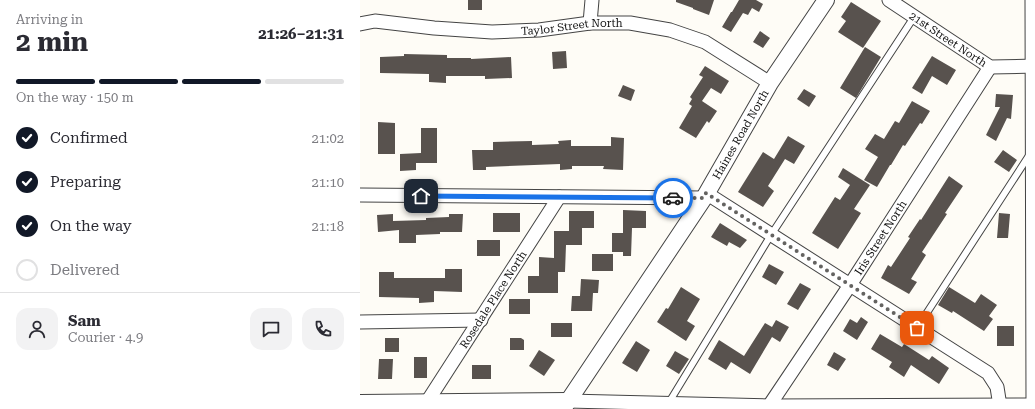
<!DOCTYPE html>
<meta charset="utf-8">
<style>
body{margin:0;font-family:"Roboto Serif",serif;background:#f2f2f3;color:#2b2b33;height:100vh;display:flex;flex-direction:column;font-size:15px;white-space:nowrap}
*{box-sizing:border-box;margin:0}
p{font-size:13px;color:#7c7c81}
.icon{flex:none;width:22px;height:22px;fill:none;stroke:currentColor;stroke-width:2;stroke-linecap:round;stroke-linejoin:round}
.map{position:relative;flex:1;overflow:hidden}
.panel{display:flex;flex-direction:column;background:#fff;width:360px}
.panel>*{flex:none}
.pin{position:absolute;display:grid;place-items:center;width:34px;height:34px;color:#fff;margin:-17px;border-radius:8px;box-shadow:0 2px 6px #0006}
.courier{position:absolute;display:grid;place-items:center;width:40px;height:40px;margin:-20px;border:3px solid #1a73e8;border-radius:50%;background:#fff;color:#222;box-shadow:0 1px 5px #0007}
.summary em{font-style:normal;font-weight:700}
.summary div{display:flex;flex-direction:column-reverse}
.summary{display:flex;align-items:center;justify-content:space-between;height:68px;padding:0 16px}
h1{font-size:26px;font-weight:700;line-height:30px}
.bar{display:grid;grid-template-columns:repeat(4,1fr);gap:6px 4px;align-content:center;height:48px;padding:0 16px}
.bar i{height:5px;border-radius:3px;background:#e1e1e2}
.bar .active{background:#111827}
.bar p{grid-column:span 4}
.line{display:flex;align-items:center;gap:10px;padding:0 16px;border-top:1px solid #e1e1e2}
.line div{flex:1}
.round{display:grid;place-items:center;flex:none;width:42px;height:42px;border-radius:12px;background:#f2f2f3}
ol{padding:0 16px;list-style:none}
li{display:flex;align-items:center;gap:12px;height:44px}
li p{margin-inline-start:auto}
li .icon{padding:4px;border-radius:50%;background:#111827;color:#fff;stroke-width:4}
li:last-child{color:#7c7c81}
li i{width:22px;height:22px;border:2px solid #e1e1e2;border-radius:50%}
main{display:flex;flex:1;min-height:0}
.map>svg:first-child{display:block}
</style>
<main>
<section class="panel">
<div class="summary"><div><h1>2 min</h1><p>Arriving in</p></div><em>21:26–21:31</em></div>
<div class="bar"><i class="active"></i><i class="active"></i><i class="active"></i><i></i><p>On the way · 150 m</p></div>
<ol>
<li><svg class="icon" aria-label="check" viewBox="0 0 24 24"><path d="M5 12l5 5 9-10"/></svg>Confirmed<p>21:02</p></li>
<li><svg class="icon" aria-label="check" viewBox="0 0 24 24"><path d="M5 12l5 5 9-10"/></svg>Preparing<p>21:10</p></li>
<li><svg class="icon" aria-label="check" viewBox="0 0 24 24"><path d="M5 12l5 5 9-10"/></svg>On the way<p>21:18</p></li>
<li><i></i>Delivered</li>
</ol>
<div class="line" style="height:72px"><a class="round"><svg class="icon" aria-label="person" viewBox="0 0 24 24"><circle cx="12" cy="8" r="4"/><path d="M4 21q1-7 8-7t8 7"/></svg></a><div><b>Sam</b><p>Courier · 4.9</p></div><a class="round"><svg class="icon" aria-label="chat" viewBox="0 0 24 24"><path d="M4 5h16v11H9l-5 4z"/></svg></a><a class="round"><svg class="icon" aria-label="phone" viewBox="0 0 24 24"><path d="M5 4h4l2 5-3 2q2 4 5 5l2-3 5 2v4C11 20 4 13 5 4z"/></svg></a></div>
</section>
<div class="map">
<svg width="675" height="409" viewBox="0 0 675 409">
<rect width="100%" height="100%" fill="#fefcf6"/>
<!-- building -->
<path fill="#58524e" d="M108 0H122V10H108Z
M316 0H354L349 15 333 9V8L316 2Z
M379 0H396L403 4 399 12 392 8 388 15 383 13 371 32 362 27 371 12H372Z
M491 2 521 21 503 48 478 32 486 21 481 17Z
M400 31 410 38 403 48 393 42Z
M505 47 521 57 496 98 480 88Z
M206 51 207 68 193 69 192 52Z
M44 54 87 55V58H111V59L151 57 152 78 125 79V76H86V83L69 82V74L20 73V57L44 56Z
M572 56 596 70 587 85 572 76 562 94 552 88Z
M345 66 369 81 361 94 351 88 342 101 357 111 349 123 347 121 336 138 319 128 332 106 329 104 332 99 330 97 343 77 339 75Z
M263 85 275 90 271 101 258 96Z
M444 89 456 96 449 107 437 99Z
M636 94 653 95 651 119 647 118 636 141 626 135 640 107H635Z
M552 101 570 111 562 124 560 123 545 146 543 145 531 165H530L517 187 504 180 518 157 505 149 515 134 524 139 535 121 539 123Z
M18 122 35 123V154H18Z
M61 128H77V163H56V170L40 171V154L61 153Z
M428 136 445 146 434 164 425 159 408 186 414 191 403 207 378 192 403 152 414 159Z
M251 137 264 138 263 170 243 169 244 166H212V169L200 170V164L126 167V170H113L112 150H133V142L172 141V145L199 144 198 141 211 140V146H251Z
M643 150 657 160 649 172 634 162Z
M483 168 510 185 494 209 501 213 478 249 452 233 475 197 480 200 490 185 478 177Z
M589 176 603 186 585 213 587 214 562 252 566 255 551 279 557 282 549 294 521 278 528 265 531 267 550 238 548 237 560 219 561 220Z
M263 210 286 211V228H272L271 256H263V252H252V233H263Z
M209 211H234V228H222V245H206L205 272H198V293H168V276H179V257L194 258V231H209Z
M133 213H160V232H133Z
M639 213 650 214 648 238H637Z
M33 214V221L66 220V218L89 217V214H103L102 232H80V234L56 235V243H39V230L18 232 17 215Z
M360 223 387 240 380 248 369 242 367 246 351 237Z
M117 240H140V256H117Z
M232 254H253V271H232Z
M409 264 424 272 416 285 402 277Z
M85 269H102V292L74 291V302L59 303V298L19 297V272H34V278H85Z
M221 279 239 280 238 293H233L232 311H211L212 296H220Z
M440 283 451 289 438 310 427 304Z
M321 287 340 299 327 321 335 326 326 341 297 322 306 308 308 309Z
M589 287 615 303 621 294 637 305 629 316 633 319 624 331 593 311 592 313 578 305Z
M149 299H170V314H149Z
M501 317 508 322 497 340 483 331 490 319 497 323Z
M416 320 429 327 420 342 412 337 390 374 371 362 366 370 348 359 359 340 384 356 405 323 412 327Z
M191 323H212V337H191Z
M637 326H654V346H637Z
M520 334 542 347 544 344 569 360 572 356 589 368 579 384 551 365 544 377 529 367 532 362 511 349Z
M25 338H39V352H25Z
M150 338H161L164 340V350H150Z
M276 341 290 350 277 372 262 363Z
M179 350 195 360 184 376 169 366Z
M315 351 329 359 319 374 306 366Z
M474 352 486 359 478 371 467 365Z
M54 357H67V378H54Z
M19 359H33L32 379H18Z
M112 365H131V379H112Z"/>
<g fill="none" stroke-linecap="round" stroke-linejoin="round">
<!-- service casing -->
<g stroke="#444" stroke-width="8">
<path id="service" d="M557 328 670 154
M308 404 411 235 554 17"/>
</g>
<!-- minor casing -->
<g stroke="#444" stroke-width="15">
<g id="minor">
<path id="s1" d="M529 0 630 67 675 66"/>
<path d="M672 0 673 405"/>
<path d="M230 23 232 0"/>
<path id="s2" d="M0 24 15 21 74 28 132 32 179 30 230 23H270L310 30 345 42 410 83"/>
<path d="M346 193 628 373 637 387 640 406"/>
<path d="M0 195 344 198"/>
<path d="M0 322 121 320"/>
<path d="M208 401 409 406 675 405"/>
<path id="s3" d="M67 402 199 197"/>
<path id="s4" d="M409 406 490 285 630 67"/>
</g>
</g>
<!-- tertiary casing -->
<g stroke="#444" stroke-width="18">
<g id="tertiary">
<path d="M0 403 208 401"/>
<path id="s5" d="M203 409 344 198 410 83 466 0"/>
</g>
</g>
<!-- service -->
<use href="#service" stroke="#fff" stroke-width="6"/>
<!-- minor -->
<use href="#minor" stroke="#fff" stroke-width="13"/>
<!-- tertiary -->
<use href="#tertiary" stroke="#fff" stroke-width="16"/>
</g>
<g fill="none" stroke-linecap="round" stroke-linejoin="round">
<!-- done -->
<path stroke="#646361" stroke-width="4" stroke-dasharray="0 7.2" d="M313 198H344L346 193 557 328"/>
<!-- route -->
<path stroke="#1a73e8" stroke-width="5" d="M61 196 313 198"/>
</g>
<g text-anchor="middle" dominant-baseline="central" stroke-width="4" stroke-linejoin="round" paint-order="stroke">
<!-- street labels -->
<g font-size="11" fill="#111" stroke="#fff">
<text stroke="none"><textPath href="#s2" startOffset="213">Taylor Street North</textPath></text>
<text stroke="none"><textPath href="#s1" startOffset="71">21st Street North</textPath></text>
<text stroke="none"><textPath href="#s5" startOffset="327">Haines Road North</textPath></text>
<text stroke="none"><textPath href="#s4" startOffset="202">Iris Street North</textPath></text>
<text stroke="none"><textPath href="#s3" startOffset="122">Rosedale Place North</textPath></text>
</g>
</g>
</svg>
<div class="pin" style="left:557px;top:328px;background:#ea580c"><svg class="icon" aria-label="bag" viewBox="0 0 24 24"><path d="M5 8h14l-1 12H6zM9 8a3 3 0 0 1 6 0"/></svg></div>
<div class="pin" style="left:61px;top:196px;background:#1f2937"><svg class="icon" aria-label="home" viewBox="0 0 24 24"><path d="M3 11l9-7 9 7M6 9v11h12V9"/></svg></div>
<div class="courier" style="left:313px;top:198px"><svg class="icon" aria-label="car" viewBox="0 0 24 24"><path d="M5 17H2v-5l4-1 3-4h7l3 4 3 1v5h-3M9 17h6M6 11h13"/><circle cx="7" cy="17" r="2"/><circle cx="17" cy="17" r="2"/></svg></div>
</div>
</main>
